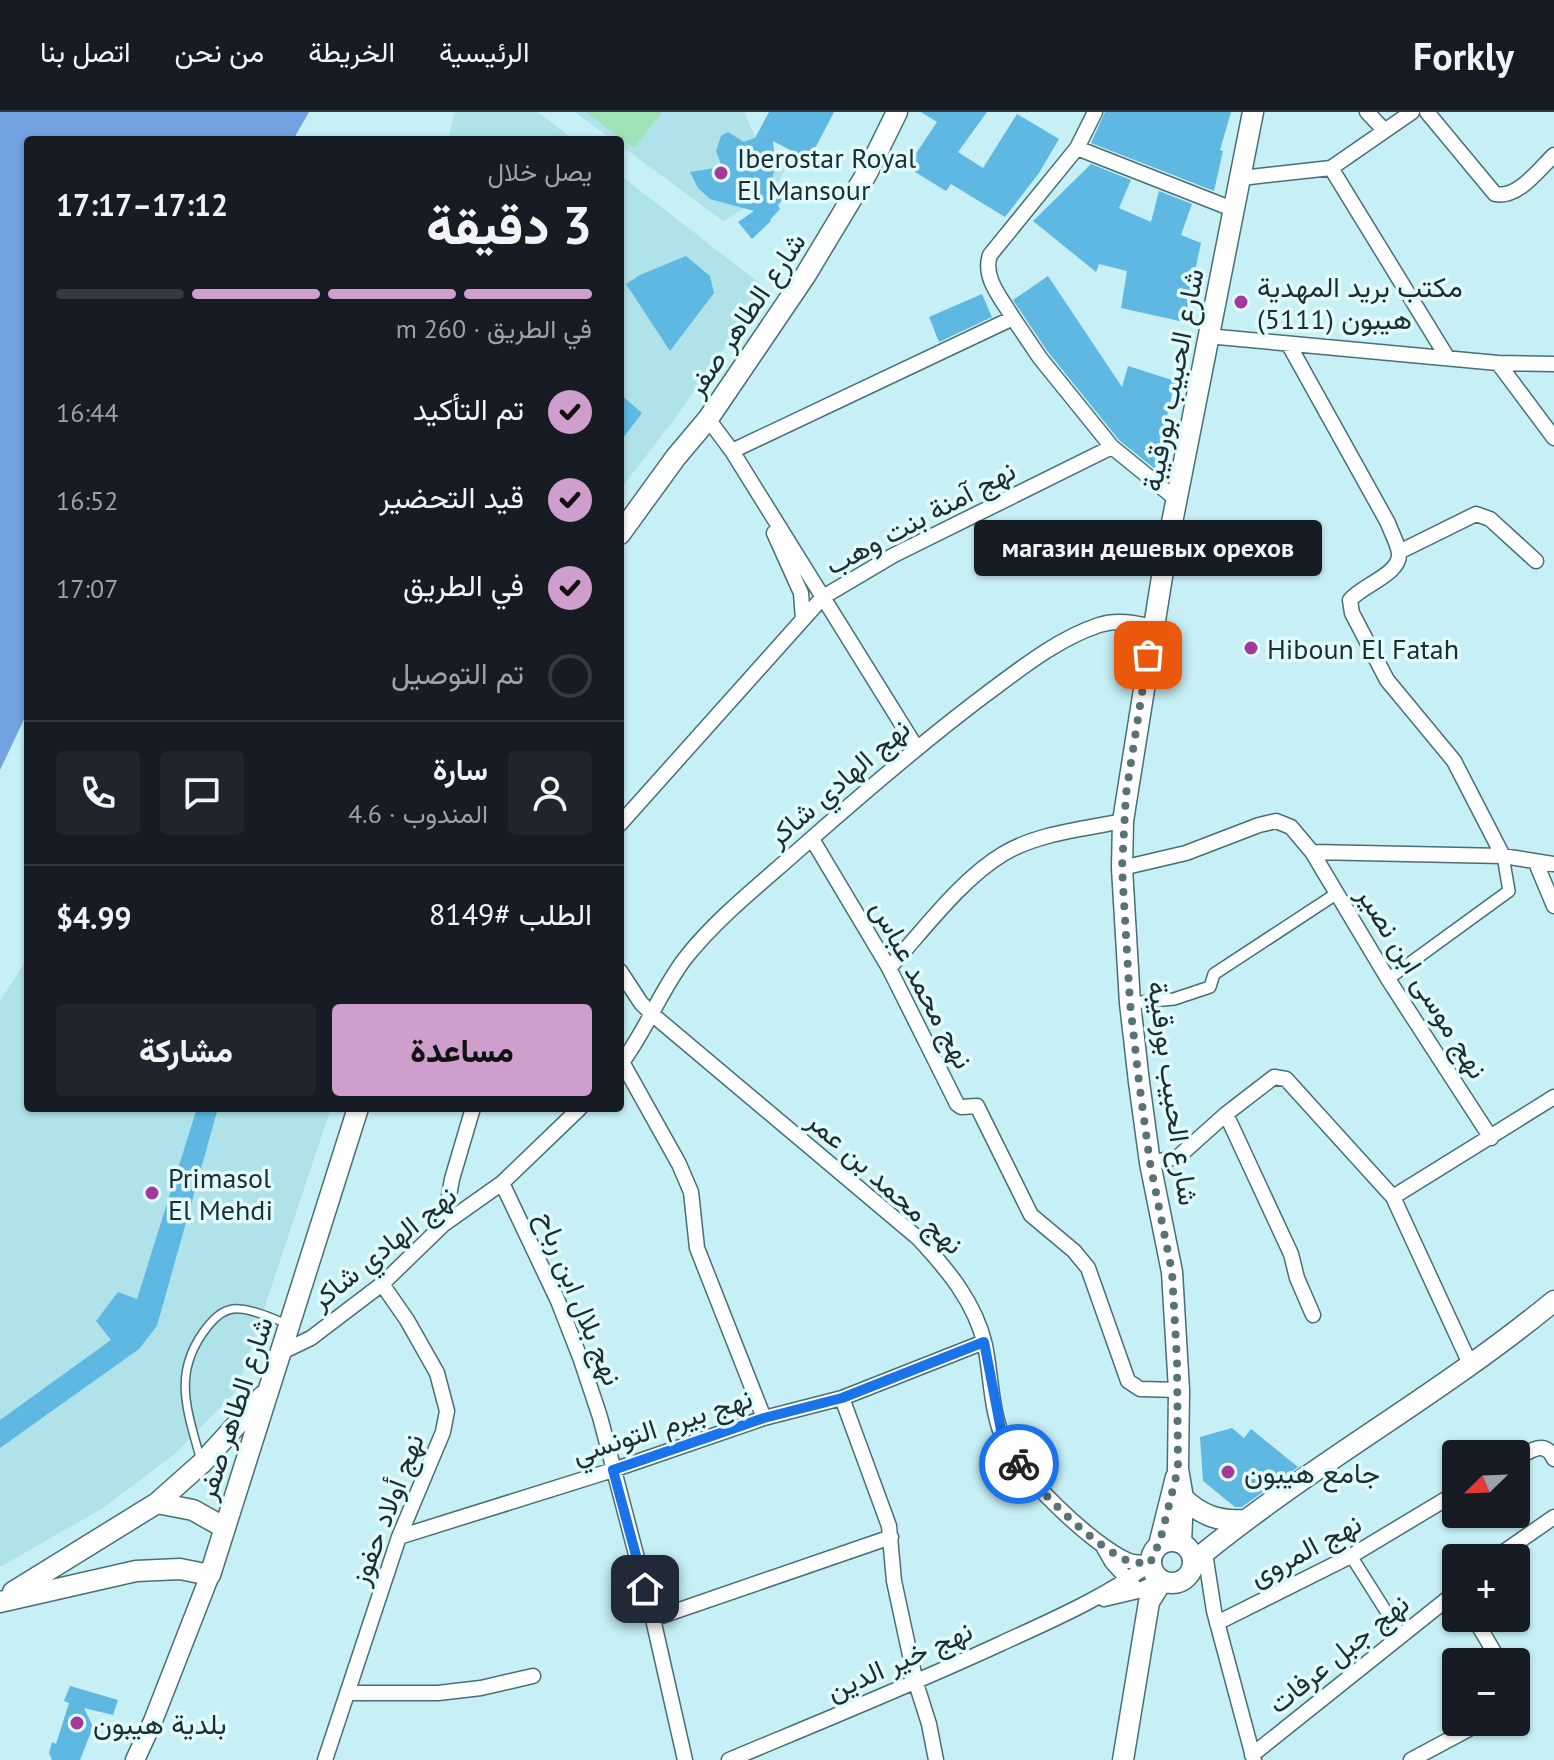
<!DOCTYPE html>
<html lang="ar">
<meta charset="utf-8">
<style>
body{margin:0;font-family:"PT Sans",Vazirmatn,sans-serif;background:#20242c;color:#f1f3f6;direction:rtl;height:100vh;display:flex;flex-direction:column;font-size:30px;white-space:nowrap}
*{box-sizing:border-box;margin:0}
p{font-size:26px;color:#9ea1a6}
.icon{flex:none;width:44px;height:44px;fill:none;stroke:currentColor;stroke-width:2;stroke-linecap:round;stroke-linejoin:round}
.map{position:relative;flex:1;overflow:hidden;direction:ltr}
.side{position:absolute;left:24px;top:24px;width:600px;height:976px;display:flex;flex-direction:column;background:#171b24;border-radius:8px;box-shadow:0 2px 6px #0004;direction:rtl}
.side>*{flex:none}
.needle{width:52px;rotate:247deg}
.fabs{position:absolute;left:1442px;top:1328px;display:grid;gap:16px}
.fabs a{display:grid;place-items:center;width:88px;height:88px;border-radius:8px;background:#171b24;box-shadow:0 2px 6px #0004;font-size:40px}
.pin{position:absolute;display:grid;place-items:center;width:68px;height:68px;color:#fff;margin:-34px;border-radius:16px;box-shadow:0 4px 12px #0006}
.courier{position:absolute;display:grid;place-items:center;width:80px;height:80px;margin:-40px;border:6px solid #1a73e8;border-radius:50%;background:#fff;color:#222;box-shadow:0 2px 10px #0007}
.bubble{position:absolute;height:56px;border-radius:8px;background:#171b24;box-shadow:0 2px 6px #0004;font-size:26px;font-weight:800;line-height:56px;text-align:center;direction:rtl}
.summary em{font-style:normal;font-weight:800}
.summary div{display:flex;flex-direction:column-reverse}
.summary{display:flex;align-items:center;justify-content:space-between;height:136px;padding:0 32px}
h1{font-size:52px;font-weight:800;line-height:60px}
.bar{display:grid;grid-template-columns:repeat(4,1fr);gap:12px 8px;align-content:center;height:96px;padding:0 32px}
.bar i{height:10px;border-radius:6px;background:#363941}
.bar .selected{background:#ce9fcd}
.bar p{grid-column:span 4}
.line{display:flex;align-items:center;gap:20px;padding:0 32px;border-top:2px solid #363941}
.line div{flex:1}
.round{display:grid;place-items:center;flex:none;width:84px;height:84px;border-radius:8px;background:#20242c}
ol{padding:0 32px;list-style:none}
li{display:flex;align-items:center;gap:24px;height:88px}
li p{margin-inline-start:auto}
li .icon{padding:8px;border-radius:50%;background:#ce9fcd;color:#111;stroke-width:4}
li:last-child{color:#9ea1a6}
li i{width:44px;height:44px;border:4px solid #363941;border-radius:50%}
.action{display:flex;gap:16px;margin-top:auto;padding:16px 32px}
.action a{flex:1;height:92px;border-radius:8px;background:#ce9fcd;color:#111;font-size:32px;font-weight:800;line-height:92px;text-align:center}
.action a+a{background:#20242c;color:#f1f3f6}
header{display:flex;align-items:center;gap:48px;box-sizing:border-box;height:112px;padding:0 40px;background:#171b24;border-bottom:2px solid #363941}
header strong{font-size:38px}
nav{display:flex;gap:44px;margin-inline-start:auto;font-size:28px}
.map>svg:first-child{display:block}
</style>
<header>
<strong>Forkly</strong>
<nav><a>الرئيسية</a><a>الخريطة</a><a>من نحن</a><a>اتصل بنا</a></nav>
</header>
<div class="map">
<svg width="1554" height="1648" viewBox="0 0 1554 1648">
<rect width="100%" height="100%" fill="#c6f0f5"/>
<!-- built -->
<path fill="#b0e2e9" d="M455 0H538L574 28H447Z
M575 0H744L763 42 792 43 774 79 723 109 620 33V28H613Z
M620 63 767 177 675 306 620 378Z
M24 852 28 853V996H331L237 1278 176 1341 103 1396 0 1455V889Z"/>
<!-- green -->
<path fill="#a0e2b7" d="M586 0H662L634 36Z"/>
<!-- water -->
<path fill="#73a2e0" d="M0 0H309L293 28H28V599L0 658Z"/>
<!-- building -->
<path fill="#5fb8e2" d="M769 0H834L809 48 773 29 775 54 770 77 783 87 778 93 780 97 770 108 771 109 752 127 738 110 754 99 710 87 698 76 690 60 722 55 716 39 721 24 728 20 744 30 755 26Z
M921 0H987L958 40 983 56 1017 2 1059 27 1039 61 1005 105 951 72 946 79 907 55 937 10Z
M1105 0H1231L1220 38 1223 39 1214 79 1091 31Z
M1091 52 1131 68 1119 96 1151 110 1159 79 1192 92 1181 123 1201 131 1184 210 1121 196 1127 159 1099 152 1096 160 1033 109Z
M686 144 710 164 714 181 670 239 626 172 640 163Z
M1048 164 1122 275 1128 254 1175 269 1155 357 1119 328 1048 240 1013 188Z
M982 182 992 205 939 230 929 205Z
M620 282 642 301 620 330Z
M197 996H218L157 1214 139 1237 0 1336V1308L111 1228 96 1209 118 1180 137 1187Z
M1232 1316 1244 1326 1251 1317 1298 1355 1242 1395H1235L1203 1369 1200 1325Z
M70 1574 118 1588 113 1603 84 1596 93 1615 80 1648H52L49 1641 52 1630 56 1632 69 1591 64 1589Z"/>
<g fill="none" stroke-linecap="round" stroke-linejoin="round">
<!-- service casing -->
<g stroke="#486f73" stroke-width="10">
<path id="service" d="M201 1349C187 1297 171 1260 208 1214 216 1204 227 1195 240 1197 256 1198 273 1207 288 1212"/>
</g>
<!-- pedestrian casing -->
<g stroke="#486f73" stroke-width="14">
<path id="pedestrian" d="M1388 867 1509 779 1503 744
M1130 891 1174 887 1210 875 1214 862 1336 782
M1351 1444 1401 1523"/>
</g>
<!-- minor casing -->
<g stroke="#486f73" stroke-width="17">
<path id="minor" d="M1367 0 1384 18
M1412 0 1331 56 1447 245
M1427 0 1495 82C1518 87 1539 57 1554 43
M1077 36 1235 98
M1241 66 1331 56
M1013 206C1002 187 982 166 990 143L1077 36 1095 0
M1207 224 1498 251 1554 252
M1289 233 1388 411C1391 420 1398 432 1399 441 1401 462 1364 472 1350 488L1352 501 1387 568 1454 649 1503 744
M1498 251 1554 326
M708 307 732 339 916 635
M732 339 1013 206 1040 246 1112 335
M774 421 801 481 803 507
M1399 440 1476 402 1490 407 1536 449
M620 712 823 485 894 443 1112 335 1176 387
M812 727 889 856 957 992 961 995 977 994 1031 1103 1074 1139 1088 1156 1128 1269 1140 1277 1179 1278
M1312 740 1388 867 1491 1026
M1536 751 1554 794
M1122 756 1186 741 1259 713 1276 709 1291 715 1312 740 1503 744 1554 752
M889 856C923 819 960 768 1003 742 1038 721 1084 717 1123 709
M620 859 641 891 653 903 918 1126C947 1157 975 1190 985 1233 991 1263 991 1296 1002 1324 1016 1360 1091 1432 1127 1448 1133 1451 1143 1451 1151 1451
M622 950 679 1052 691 1080 697 1136 764 1306
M620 953C647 918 660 878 687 844 720 803 763 770 802 735 862 682 921 631 985 583 1020 557 1057 527 1099 513 1117 507 1135 511 1153 515
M1226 1002 1274 965 1286 967 1393 1085 1471 1254
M1150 1051 1178 1045 1226 1002 1291 1142 1297 1166 1313 1203
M502 1071 558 1189 581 1248 600 1305 653 1507 685 1648
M1393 1085 1554 985
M444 1112 452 1067 473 996
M282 1240 311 1226 382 1172 444 1112 502 1071 580 996
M842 1286 889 1414 894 1469 916 1571 929 1612 936 1648
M1516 1347C1530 1339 1545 1327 1554 1347
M399 1425 613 1358 764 1306 842 1286 984 1230
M1104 1436 1112 1450 1133 1473
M1205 1441 1214 1499 1254 1648
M1495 1446 1554 1405
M1104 1487 1138 1479 1161 1468
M1474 1506 1500 1550
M653 1507 891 1425
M1217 1511 1351 1444 1456 1381
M349 1581H438L481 1576 533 1564
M1252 1643 1456 1480
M325 1648 399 1425 443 1320 447 1299 437 1261 407 1208 382 1172
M729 1648C820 1610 911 1573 1000 1532 1052 1508 1104 1486 1151 1451
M1411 1648 1482 1610"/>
</g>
<!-- tertiary casing -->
<g stroke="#486f73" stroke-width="21">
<path id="tertiary" d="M135 1648 153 1609 210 1463"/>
</g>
<!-- secondary casing -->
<g stroke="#486f73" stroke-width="23">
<path id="secondary" d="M620 422 676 345 708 307 805 164 867 61 897 0
M1183 1386C1201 1403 1219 1410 1244 1408
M157 1391 193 1398 225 1416
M1151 1450a21 21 0 1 1 42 0a21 21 0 1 1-42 0Z
M1181 1431 1183 1386 1178 1357 1179 1278 1172 1160 1150 1051 1139 970 1130 891 1122 756 1123 709 1165 446 1253 0
M1159 1433 1176 1365
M1193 1450C1307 1355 1439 1284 1554 1189
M13 1480 157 1391 202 1351 263 1284
M0 1490 136 1459 180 1457 210 1463 358 996
M1123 1648 1149 1490 1162 1469"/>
</g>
<!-- service -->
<use href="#service" stroke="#fff" stroke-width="7"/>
<!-- pedestrian -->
<use href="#pedestrian" stroke="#fff" stroke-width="11"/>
<!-- minor -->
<use href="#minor" stroke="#fff" stroke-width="14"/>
<!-- tertiary -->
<use href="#tertiary" stroke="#fff" stroke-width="18"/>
<!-- secondary -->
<use href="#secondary" stroke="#fff" stroke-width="20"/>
</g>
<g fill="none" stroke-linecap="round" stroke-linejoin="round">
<!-- done -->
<path stroke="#587275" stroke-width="8" stroke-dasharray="0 14.4" d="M1019 1352C1043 1383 1091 1431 1126 1448 1133 1451 1143 1451 1151 1451L1152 1442 1159 1433 1178 1357 1177 1248 1172 1160 1150 1051 1139 970 1130 891 1122 756 1126 682 1148 543"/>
<!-- route -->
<path stroke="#1a73e8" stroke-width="10" d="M645 1477 613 1358 764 1306 842 1286 984 1230 1002 1323 1019 1352"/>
</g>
<!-- markers -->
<g fill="#a3399a" stroke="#e1fafd" stroke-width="3">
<circle cx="721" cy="61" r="8"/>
<circle cx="1241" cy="190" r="8"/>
<circle cx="1251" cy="536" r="8"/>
<circle cx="152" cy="1081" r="8"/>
<circle cx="1228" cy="1360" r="8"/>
<circle cx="77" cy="1611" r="8"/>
</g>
<g text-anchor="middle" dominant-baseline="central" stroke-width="7" stroke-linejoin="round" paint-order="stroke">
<!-- poi labels -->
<g font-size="28" fill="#1d2e30" stroke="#e1fafd" text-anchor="start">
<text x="737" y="45">Iberostar Royal<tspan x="737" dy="32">El Mansour</tspan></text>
<text x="1257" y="174">مكتب بريد المهدية<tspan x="1257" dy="32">هيبون (5111)</tspan></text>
<text x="1267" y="536">Hiboun El Fatah</text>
<text x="168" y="1065">Primasol<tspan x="168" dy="32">El Mehdi</tspan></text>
<text x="1244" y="1360">جامع هيبون</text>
<text x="93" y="1611">بلدية هيبون</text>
</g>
<!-- street labels -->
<g font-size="28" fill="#1d2e30" stroke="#e1fafd">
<text transform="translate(745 202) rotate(-56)">شارع الطاهر صفر</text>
<text transform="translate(1172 268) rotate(-79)">شارع الحبيب بورقيبة</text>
<text transform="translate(920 405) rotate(-28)">نهج آمنة بنت وهب</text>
<text transform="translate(838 670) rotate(-41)">نهج الهادي شاكر</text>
<text transform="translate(1423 870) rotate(58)">نهج موسى ابن نصير</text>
<text transform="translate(923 872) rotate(62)">نهج محمد عباس</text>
<text transform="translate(1174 981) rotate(82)">شارع الحبيب بورقيبة</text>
<text transform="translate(886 1070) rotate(42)">نهج محمد بن عمر</text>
<text transform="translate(383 1135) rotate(-39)">نهج الهادي شاكر</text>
<text transform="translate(580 1186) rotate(68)">نهج بلال ابن رباح</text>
<text transform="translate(234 1296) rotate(-72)">شارع الطاهر صفر</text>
<text transform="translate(662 1313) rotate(-18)">نهج بيرم التونسي</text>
<text transform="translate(386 1397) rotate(-69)">نهج أولاد حفوز</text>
<text transform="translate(1305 1437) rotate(-28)">نهج المروى</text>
<text transform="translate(1338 1541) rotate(-39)">نهج جبل عرفات</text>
<text transform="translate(899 1548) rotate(-24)">نهج خير الدين</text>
</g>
</g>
</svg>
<div class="fabs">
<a><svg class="needle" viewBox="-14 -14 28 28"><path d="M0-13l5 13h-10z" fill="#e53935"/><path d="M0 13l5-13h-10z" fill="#9ea1a6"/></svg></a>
<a>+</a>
<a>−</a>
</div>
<div class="pin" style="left:1148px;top:543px;background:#ea580c"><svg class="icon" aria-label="bag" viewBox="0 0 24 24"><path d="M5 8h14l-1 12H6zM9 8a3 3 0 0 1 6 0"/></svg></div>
<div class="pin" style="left:645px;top:1477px;background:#1f2937"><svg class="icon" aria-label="home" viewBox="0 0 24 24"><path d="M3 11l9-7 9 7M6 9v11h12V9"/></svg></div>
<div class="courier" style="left:1019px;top:1352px"><svg class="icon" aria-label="bike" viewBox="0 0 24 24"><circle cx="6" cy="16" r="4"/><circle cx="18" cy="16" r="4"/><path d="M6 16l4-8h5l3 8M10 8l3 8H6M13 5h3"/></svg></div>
<div class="bubble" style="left:974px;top:408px;width:348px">магазин дешевых орехов</div>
<section class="side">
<div class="summary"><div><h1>3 دقيقة</h1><p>يصل خلال</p></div><em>17:12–17:17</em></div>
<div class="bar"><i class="selected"></i><i class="selected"></i><i class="selected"></i><i></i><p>في الطريق · 260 m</p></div>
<ol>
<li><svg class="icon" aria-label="check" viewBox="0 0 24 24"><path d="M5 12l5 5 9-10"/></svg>تم التأكيد<p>16:44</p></li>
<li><svg class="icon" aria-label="check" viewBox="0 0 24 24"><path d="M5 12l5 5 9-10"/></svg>قيد التحضير<p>16:52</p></li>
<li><svg class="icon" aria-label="check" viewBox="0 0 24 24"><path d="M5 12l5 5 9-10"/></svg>في الطريق<p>17:07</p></li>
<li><i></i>تم التوصيل</li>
</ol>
<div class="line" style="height:144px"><a class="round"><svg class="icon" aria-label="person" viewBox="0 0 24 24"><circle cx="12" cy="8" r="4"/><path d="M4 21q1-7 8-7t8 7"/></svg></a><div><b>سارة</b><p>المندوب · 4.6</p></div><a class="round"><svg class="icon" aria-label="chat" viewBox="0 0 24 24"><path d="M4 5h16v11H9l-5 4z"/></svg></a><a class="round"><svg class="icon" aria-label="phone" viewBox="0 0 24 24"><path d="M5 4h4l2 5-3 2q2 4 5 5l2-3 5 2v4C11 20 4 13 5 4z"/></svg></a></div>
<div class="line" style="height:104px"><div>الطلب #8149</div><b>$4.99</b></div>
<div class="action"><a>مساعدة</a><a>مشاركة</a></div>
</section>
</div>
